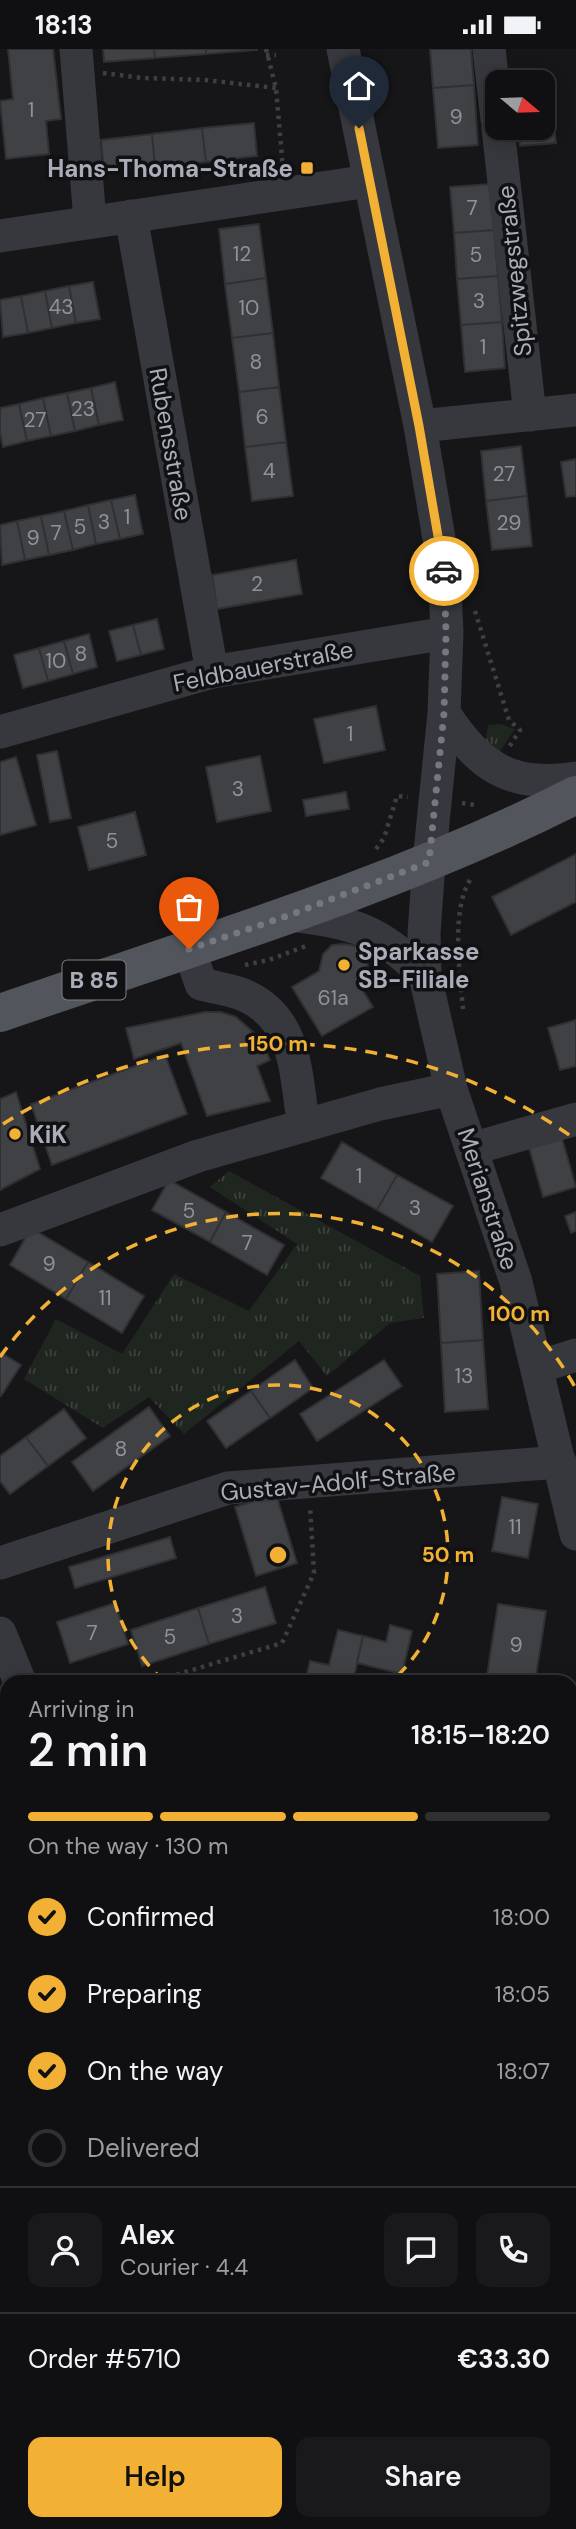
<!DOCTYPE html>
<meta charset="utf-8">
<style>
body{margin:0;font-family:"DM Sans",sans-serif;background:#19191b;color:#f1f3f6;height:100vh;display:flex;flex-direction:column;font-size:26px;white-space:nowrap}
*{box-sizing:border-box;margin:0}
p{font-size:23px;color:#9c9d9f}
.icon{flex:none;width:38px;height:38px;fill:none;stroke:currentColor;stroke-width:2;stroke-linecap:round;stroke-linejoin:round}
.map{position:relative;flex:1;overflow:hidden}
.side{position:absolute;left:0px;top:1626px;width:578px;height:856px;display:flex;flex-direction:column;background:#101012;border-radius:21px 21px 0 0;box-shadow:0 4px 18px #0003,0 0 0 2px #303032}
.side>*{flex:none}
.needle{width:46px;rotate:109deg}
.controls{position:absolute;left:485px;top:21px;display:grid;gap:14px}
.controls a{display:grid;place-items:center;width:70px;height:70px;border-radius:14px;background:#101012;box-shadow:0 4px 18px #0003,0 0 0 2px #303032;font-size:35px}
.pin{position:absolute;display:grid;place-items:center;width:60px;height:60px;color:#fff;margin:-72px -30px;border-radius:50% 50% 50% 0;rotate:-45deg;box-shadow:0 0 7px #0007}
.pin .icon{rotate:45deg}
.courier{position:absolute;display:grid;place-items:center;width:70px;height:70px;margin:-35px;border:5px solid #f2b134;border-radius:50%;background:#fff;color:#222;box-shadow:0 2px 9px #0007}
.head em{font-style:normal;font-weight:600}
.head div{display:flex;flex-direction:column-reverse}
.head{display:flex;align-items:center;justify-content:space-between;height:119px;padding:0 28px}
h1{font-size:46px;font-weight:600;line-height:52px}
.bar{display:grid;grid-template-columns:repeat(4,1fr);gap:10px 7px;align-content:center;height:84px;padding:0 28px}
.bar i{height:9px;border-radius:5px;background:#303032}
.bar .selected{background:#f2b134}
.bar p{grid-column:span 4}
.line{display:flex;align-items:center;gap:18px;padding:0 28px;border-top:2px solid #303032}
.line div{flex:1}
.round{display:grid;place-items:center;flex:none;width:74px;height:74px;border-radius:14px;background:#19191b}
ol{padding:0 28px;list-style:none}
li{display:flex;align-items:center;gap:21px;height:77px}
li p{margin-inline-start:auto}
li .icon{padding:7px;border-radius:50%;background:#f2b134;color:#111;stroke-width:4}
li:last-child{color:#9c9d9f}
li i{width:38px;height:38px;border:4px solid #303032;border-radius:50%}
.action{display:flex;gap:14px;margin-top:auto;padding:14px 28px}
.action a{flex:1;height:80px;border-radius:14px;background:#f2b134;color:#111;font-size:28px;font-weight:600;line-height:80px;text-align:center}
.action a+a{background:#19191b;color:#f1f3f6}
.status{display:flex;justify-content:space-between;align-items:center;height:49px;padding:0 35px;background:#101012;direction:ltr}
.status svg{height:19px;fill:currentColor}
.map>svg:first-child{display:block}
</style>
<div class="status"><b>18:13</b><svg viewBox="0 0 49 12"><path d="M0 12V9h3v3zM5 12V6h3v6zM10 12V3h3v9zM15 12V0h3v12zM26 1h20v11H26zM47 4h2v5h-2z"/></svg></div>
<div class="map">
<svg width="576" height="2480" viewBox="0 0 576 2480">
<defs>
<pattern id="grass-tufts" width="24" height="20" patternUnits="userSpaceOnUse" patternTransform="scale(1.75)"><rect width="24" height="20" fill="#1e261f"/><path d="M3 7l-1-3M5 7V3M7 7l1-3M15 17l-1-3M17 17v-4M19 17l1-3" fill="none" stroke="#3c433d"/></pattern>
</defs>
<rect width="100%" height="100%" fill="#161618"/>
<!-- grass -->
<path fill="url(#grass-tufts)" d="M500 675 515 680 497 707 485 696 488 676Z
M229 1122 420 1227 424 1269 390 1274 327 1327 299 1292 184 1385 149 1348 103 1379 24 1330 56 1270 122 1305 174 1225 249 1262 297 1195 210 1138Z"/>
<!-- building -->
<path fill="#404145" stroke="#303034" stroke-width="2" d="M8 0H53L61 70 46 72 49 105 6 110 0 52 13 50Z
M103 0H154L155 9 104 13Z
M154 0H206V5L155 9Z
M206 0H257V1L206 5Z
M430 0H471L474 36 433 39Z
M549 30 556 94 520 97 518 79H542V33H525Z
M474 36 478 96 438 99 433 39Z
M254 74 257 107 206 113 202 79Z
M202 79 206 113 155 118 152 85Z
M152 85 155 118 104 124 101 91Z
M491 135 494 181 454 184 450 138Z
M259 175 266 229 225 235 219 180Z
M494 181 498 227 457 230 454 184Z
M498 227 502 273 461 276 457 230Z
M266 229 273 284 232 289 225 235Z
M93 233 100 270 76 274 69 237Z
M69 237 76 274 52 279 45 242Z
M45 242 52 279 28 284 21 247Z
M21 247 28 284 3 288 0 251Z
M502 273 505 319 465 323 461 276Z
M273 284 279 338 239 343 232 289Z
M115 333 123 371 99 376 91 339Z
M279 338 286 393 245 398 239 343Z
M91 339 99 376 75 382 67 344Z
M67 344 75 382 51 387 43 349Z
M43 349 51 387 27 392 19 355Z
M19 355 27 392 3 398 0 384V359Z
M286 393 293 447 252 452 245 398Z
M521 397 527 447 486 452 481 402Z
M576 410V447L566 448 561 413Z
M135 446 143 485 120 490 111 451Z
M527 447 532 497 492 501 486 452Z
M111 451 120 490 96 495 88 456Z
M88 456 96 495 73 501 64 462Z
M64 462 73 501 49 506 41 467Z
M41 467 49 506 25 511 17 472Z
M17 472 25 511 2 516 0 476Z
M296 511 302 545 217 560 212 526Z
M157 570 164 600 141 606 133 576Z
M133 576 141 606 117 612 109 582Z
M89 585 97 618 73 625 64 592Z
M64 592 73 625 48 632 39 599Z
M39 599 48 632 23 639 14 606Z
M376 657 385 701 324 714 314 670Z
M57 702 71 769 50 773 37 706Z
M260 707 271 762 217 773 206 718Z
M16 708 36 776 0 786V713Z
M346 743 349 760 306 767 303 751Z
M135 763 146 806 89 821 78 778Z
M576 805V853L511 886 492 848Z
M343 895 358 897 367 908 368 921 362 940 373 958 322 987 292 938 319 922 323 905 332 896Z
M205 963H221L236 968 261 990 270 1011 257 1017 270 1052 207 1067 181 994 134 1010 126 979Z
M576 971V1017L560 1021 548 979Z
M165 1006 187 1065 52 1116 31 1055Z
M16 1043 40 1120 0 1141V1050Z
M561 1086 576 1138 543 1148 528 1095Z
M342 1093 397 1126 377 1161 321 1129Z
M397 1126 453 1157 432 1193 377 1161Z
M169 1131 226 1163 210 1193 152 1161Z
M226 1163 284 1196 267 1226 210 1193Z
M576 1163V1182L571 1184 565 1167Z
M31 1179 88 1213 66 1250 10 1216Z
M88 1213 144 1247 122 1284 66 1250Z
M479 1222 483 1291 441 1294 437 1225Z
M483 1291 488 1360 445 1363 441 1294Z
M0 1303 21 1316 1 1347 0 1346Z
M295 1311 313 1339 270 1369 251 1342Z
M384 1311 402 1337 317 1392 300 1365Z
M251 1342 270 1369 226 1399 207 1372Z
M149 1358 170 1387 93 1442 72 1413Z
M64 1360 86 1389 48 1417 26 1388Z
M26 1388 48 1417 10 1445 0 1432V1407Z
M276 1445 297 1514 256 1527 235 1458Z
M502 1448 538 1455 528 1509 492 1502Z
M170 1488 176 1509 75 1539 69 1518Z
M265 1538 276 1574 209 1595 198 1559Z
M115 1554 128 1595 70 1614 57 1573Z
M498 1555 546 1562 535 1633H486Z
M198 1559 209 1595 142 1617 131 1581Z
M390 1576 412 1582 402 1625 357 1614 363 1587 386 1593Z
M338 1581 363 1587 353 1633H305L310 1612 329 1616Z
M570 1780 576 1783V1837L570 1835Z
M570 1922 576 1926V2014L570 2010Z
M7 2116V2141L0 2134V2123Z
M0 2280 7 2283V2323L0 2320Z
M576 2293V2360L570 2367V2300Z
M4 2403 7 2404V2434L0 2431V2415Z
M0 2451 7 2454V2474H38L36 2480 0 2478Z
M570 2452 576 2456V2480H508L501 2474H570Z
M101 2474H143L146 2476 145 2480 131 2478V2480H112Z"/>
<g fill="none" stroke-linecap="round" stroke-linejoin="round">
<!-- path -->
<path stroke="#3d3f44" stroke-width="4.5" stroke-dasharray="3.5 5" stroke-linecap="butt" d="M266 0 276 39 283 120
M266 6H276
M103 24 143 29 205 31 276 39
M475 562 509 671 520 681 509 698
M462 754 476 756
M376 800 384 789 397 747 408 748
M245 916 269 911 306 897
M463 960C460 925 450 858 472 828
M96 1633H100
M152 1633 282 1594 314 1524 310 1457
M0 1681 7 1685
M570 1895 576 1899
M0 2226 7 2233
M0 2355 7 2349
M229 2474 234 2480
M57 2480 59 2474
M179 2480 185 2474"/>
<!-- minor -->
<path stroke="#37383d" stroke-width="33" d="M76 0 90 172
M343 0 420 377 444 519 447 584 444 664 429 813 424 884 425 927 451 1040 516 1233 576 1485
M489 0 497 70
M498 79 530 366
M131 167 212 623
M0 187 369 132
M420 377 576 361
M444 664C478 717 511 740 576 729
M0 683 212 623 447 584
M290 866C354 874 379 880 425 927
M189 900 201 935C216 939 235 941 248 948 299 973 295 1028 304 1077
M471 1100 576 1070
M0 1181 198 1107 380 1055 451 1040
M538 1318 576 1306
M0 1514 228 1439 560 1413
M0 1584 20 1633
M0 1862 7 1851
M0 2056 7 2061
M570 2131 576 2135
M570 2245 576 2238
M362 2480 367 2474"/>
<!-- major -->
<path stroke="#53555c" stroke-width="38" d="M0 964C194 897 392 839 576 746"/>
</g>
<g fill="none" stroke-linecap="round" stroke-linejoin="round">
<!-- done -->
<path stroke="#757880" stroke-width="7" stroke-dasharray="0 12.6" d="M189 900 290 866 429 813 444 664 446 584 444 522"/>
<!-- route -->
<path stroke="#f2b134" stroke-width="9" d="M359 79 419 377 444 522"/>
</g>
<!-- distance rings -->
<g fill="none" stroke="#f2b134" stroke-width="3.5" stroke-dasharray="12 9">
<path d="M164 1632A170 170 0 1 1 392 1632"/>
<path d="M0 1308A341 341 0 0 1 575 1338"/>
<path d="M3 1075A511 511 0 0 1 575 1090"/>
</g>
<!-- markers -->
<g fill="#f2b134" stroke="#111113" stroke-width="2.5">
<rect x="300" y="112" width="14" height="14" rx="3.5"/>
<circle cx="344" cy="916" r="7"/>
<circle cx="15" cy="1085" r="7"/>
</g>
<g text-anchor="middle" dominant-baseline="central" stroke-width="7" stroke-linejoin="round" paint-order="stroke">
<!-- number labels -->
<g font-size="21" fill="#8e929b">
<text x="31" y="61">1</text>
<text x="456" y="68">9</text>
<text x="472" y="159">7</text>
<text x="242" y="205">12</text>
<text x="476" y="206">5</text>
<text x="479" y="252">3</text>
<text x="61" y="258">43</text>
<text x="249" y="259">10</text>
<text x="483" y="298">1</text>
<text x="256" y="313">8</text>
<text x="83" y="360">23</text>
<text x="262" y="368">6</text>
<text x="35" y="371">27</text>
<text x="269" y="422">4</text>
<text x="504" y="425">27</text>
<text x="127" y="468">1</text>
<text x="104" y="473">3</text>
<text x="509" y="474">29</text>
<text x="80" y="478">5</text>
<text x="56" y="484">7</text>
<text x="33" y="489">9</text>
<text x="257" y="535">2</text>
<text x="81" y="605">8</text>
<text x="56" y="612">10</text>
<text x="350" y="685">1</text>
<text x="238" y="740">3</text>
<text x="112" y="792">5</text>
<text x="333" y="949">61a</text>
<text x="359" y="1127">1</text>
<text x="415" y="1159">3</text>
<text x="189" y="1162">5</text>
<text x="247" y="1194">7</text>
<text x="49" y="1215">9</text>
<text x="105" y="1249">11</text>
<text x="464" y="1327">13</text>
<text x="121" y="1400">8</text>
<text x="515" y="1478">11</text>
<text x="237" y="1567">3</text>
<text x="92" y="1584">7</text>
<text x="170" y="1588">5</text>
<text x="516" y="1596">9</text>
</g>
<!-- shield labels -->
<rect fill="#111113" stroke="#7b7e86" stroke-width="2" x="62.5" y="911.5" width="63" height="39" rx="5"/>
<g font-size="23" font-weight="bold" fill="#a8adb8">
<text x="94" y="931">B 85</text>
</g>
<!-- poi labels -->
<g font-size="24" font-weight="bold" fill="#a8adb8" stroke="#111113" text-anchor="start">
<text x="293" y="119" text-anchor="end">Hans-Thoma-Straße</text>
<text x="358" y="902">Sparkasse<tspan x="358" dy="28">SB-Filiale</tspan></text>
<text x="29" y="1085">KiK</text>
</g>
<!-- street labels -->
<g font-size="24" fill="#a8adb8" stroke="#111113">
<text transform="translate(514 222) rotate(-96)">Spitzwegstraße</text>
<text transform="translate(171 395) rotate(80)">Rubensstraße</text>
<text transform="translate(263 617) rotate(-11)">Feldbauerstraße</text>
<text transform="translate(488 1150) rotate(72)">Merianstraße</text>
<text transform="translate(338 1433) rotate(-5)">Gustav-Adolf-Straße</text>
</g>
</g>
<circle cx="278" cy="1506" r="10" fill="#f2b134" stroke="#111113" stroke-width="3.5"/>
<g font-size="21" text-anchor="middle" font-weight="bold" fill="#f2b134" stroke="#111113" stroke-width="7" stroke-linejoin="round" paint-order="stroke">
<text x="278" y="1002">150 m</text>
<text x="519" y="1272">100 m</text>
<text x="448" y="1513">50 m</text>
</g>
</svg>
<div class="controls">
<a><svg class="needle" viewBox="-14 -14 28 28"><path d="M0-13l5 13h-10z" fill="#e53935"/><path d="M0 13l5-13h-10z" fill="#9c9d9f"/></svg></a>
</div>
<div class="pin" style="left:189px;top:900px;background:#ea580c"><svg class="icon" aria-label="bag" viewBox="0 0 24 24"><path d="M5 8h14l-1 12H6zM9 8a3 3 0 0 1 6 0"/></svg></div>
<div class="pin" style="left:359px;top:79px;background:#1f2937"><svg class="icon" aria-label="home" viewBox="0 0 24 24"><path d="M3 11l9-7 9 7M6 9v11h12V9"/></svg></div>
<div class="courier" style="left:444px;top:522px"><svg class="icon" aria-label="car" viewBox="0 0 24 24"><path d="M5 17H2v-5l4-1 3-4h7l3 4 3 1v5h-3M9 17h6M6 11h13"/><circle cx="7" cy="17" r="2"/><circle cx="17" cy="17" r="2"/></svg></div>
<section class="side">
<div class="head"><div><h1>2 min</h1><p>Arriving in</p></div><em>18:15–18:20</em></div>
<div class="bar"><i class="selected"></i><i class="selected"></i><i class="selected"></i><i></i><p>On the way · 130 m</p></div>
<ol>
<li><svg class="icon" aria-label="check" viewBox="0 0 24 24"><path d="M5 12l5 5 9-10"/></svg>Confirmed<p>18:00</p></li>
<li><svg class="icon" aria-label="check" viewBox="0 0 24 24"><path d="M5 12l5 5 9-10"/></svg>Preparing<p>18:05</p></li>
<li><svg class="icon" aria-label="check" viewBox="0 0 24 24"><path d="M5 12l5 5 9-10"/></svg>On the way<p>18:07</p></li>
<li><i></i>Delivered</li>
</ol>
<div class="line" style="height:126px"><a class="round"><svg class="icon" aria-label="person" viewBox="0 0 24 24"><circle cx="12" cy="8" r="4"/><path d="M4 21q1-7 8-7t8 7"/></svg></a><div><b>Alex</b><p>Courier · 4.4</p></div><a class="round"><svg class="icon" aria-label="chat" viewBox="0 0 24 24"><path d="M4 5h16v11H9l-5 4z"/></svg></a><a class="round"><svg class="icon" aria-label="phone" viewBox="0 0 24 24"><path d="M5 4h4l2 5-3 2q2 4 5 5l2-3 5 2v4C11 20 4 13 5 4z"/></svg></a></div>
<div class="line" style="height:91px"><div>Order #5710</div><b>€33.30</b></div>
<div class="action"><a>Help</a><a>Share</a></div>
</section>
</div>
